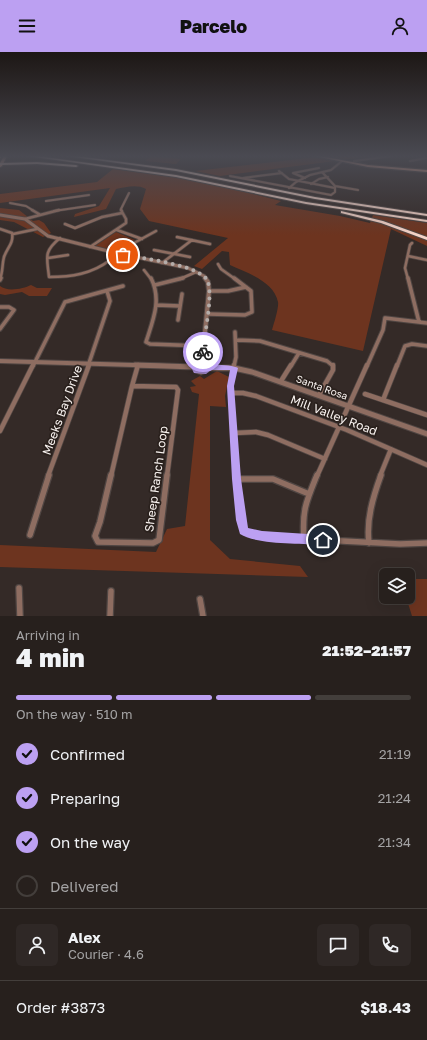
<!DOCTYPE html>
<meta charset="utf-8">
<style>
body{margin:0;font-family:"Golos Text",sans-serif;background:#2f2826;color:#f1f3f6;height:100vh;display:flex;flex-direction:column;font-size:15px;white-space:nowrap}
*{box-sizing:border-box;margin:0}
p{font-size:13px;color:#a4a3a4}
.icon{flex:none;width:22px;height:22px;fill:none;stroke:currentColor;stroke-width:2;stroke-linecap:round;stroke-linejoin:round}
.map{position:relative;height:564px;overflow:hidden}
.panel{display:flex;flex-direction:column;background:#27201d;flex:1}
.panel>*{flex:none}
.fabs{position:absolute;left:379px;top:516px;display:grid;gap:8px}
.fabs a{display:grid;place-items:center;width:36px;height:36px;border-radius:6px;background:#27201d;box-shadow:0 4px 16px #0002,0 0 0 1px #433e3b;font-size:20px}
.pin{position:absolute;display:grid;place-items:center;width:34px;height:34px;color:#fff;margin:-17px;border:2px solid #fff;border-radius:50%;box-shadow:0 1px 4px #0007}
.courier{position:absolute;display:grid;place-items:center;width:40px;height:40px;margin:-20px;border:3px solid #bca0f2;border-radius:50%;background:#fff;color:#222;box-shadow:0 1px 5px #0007}
.overview em{font-style:normal;font-weight:800}
.overview div{display:flex;flex-direction:column-reverse}
.overview{display:flex;align-items:center;justify-content:space-between;height:68px;padding:0 16px}
h1{font-size:26px;font-weight:800;line-height:30px}
.bar{display:grid;grid-template-columns:repeat(4,1fr);gap:6px 4px;align-content:center;height:48px;padding:0 16px}
.bar i{height:5px;border-radius:3px;background:#433e3b}
.bar .current{background:#bca0f2}
.bar p{grid-column:span 4}
.line{display:flex;align-items:center;gap:10px;padding:0 16px;border-top:1px solid #433e3b}
.line div{flex:1}
.round{display:grid;place-items:center;flex:none;width:42px;height:42px;border-radius:6px;background:#2f2826}
ol{padding:0 16px;list-style:none}
li{display:flex;align-items:center;gap:12px;height:44px}
li p{margin-inline-start:auto}
li .icon{padding:4px;border-radius:50%;background:#bca0f2;color:#111;stroke-width:4}
li:last-child{color:#a4a3a4}
li i{width:22px;height:22px;border:2px solid #433e3b;border-radius:50%}
header{display:flex;justify-content:space-between;align-items:center;height:52px;padding:0 16px;background:#bca0f2;color:#111;font-size:18px;font-weight:800}
.map>svg:first-child{display:block}
</style>
<header><svg class="icon" aria-label="menu" viewBox="0 0 24 24"><path d="M4 6h16M4 12h16M4 18h16"/></svg>Parcelo<svg class="icon" aria-label="person" viewBox="0 0 24 24"><circle cx="12" cy="8" r="4"/><path d="M4 21q1-7 8-7t8 7"/></svg></header>
<div class="map">
<svg width="427" height="564" viewBox="0 0 427 564">
<rect width="100%" height="100%" fill="#342a27"/>
<!-- green -->
<path fill="#6d341f" d="M151 104 181 107 176 112 145 109Z
M325 104H373L220 124 195 119Z
M113 117 196 128 281 149 275 153 340 164 370 171 373 163 427 171V194L391 177 363 299 272 278C274 271 279 256 278 250 274 229 247 221 230 213L229 200 222 199 202 217 194 214 228 186 149 169 140 157 146 137C137 132 126 135 116 137L106 157 74 165 75 162 99 154 110 136 0 151V142L97 130Z
M0 156 19 158 33 169 39 168 44 171 51 181 43 185 14 170 0 168Z
M116 180 135 188 118 200 95 194Z
M31 233 37 236H52L47 244H29L22 240 5 243 0 242V234C7 240 23 237 31 233Z
M217 319 229 325 225 344 226 355 210 354V488L230 507 300 514 308 525 0 515V493L156 500 167 477 185 474 199 342 192 340 190 335 196 334 191 329 200 324 204 327Z
M410 527H427V564H412L406 545H408V528Z"/>
<g fill="none" stroke-linecap="round" stroke-linejoin="round">
<!-- minor-far4 casing -->
<g stroke="#504643" stroke-width="3">
<path id="minor-far4" d="M354 109 391 104
M410 109 426 106
M279 119 289 127 335 136
M230 124 331 143 335 140V134L322 120
M243 126 282 121
M305 126 293 121 319 116
M311 132 319 127 328 125
M335 134 358 138
M289 136 296 130 310 123 331 118 342 109
M46 149 89 143
M10 151 26 154 34 159
M54 159 95 153
M122 159 121 157 129 141"/>
</g>
<!-- minor-far3 casing -->
<g stroke="#504643" stroke-width="4">
<path id="minor-far3" d="M32 158 39 162
M25 167 59 158
M65 172 75 176 102 165 122 161
M0 177 12 181C14 191 7 196 4 205 2 212 3 220 0 227
M117 178 142 187
M13 182 37 177
M177 185 210 192
M60 186C43 200 47 205 49 225 71 225 92 222 110 208
M90 195 126 171V167L121 158
M154 198 190 205
M120 202 134 191 156 179
M408 204 427 208
M48 206 68 203
M162 211 192 188
M218 212 221 217 235 227
M144 218 151 227
M180 227 196 220
M408 227 405 216 410 193 412 191"/>
</g>
<!-- minor-far2 casing -->
<g stroke="#504643" stroke-width="5.5">
<path id="minor-far2" d="M151 226C162 248 153 268 146 290L150 292 203 294
M408 226 419 270
M0 228 1 226
M155 233 183 226
M209 239H228L246 235
M156 253 180 254
M0 255H9L14 258 0 277
M208 262 245 263 252 260 251 239 234 226
M178 268 182 242
M236 288 260 289 327 309 333 314
M33 314 65 250 123 234
M88 314 110 249 107 239
M234 314 236 305 235 280
M291 314 299 301
M367 314 383 278 385 266 427 271
M397 314 405 294 412 292 427 294"/>
</g>
<!-- minor-far1 casing -->
<g stroke="#504643" stroke-width="6">
<path id="minor-far1" d="M234 313 230 335 237 424
M281 329 291 313
M132 334 176 335 178 338 167 424
M132 334 138 313
M231 341H243L256 344 347 378 427 413
M365 342 427 363
M319 343 333 318V313
M383 348 397 313
M0 379 33 313
M234 381 256 380 268 383 325 407
M48 424 89 313
M111 424 132 334
M317 424 367 313
M380 424 391 397"/>
</g>
<!-- minor casing -->
<g stroke="#504643" stroke-width="8">
<path id="minor" d="M111 423 100 470 95 484 98 490 153 491 159 488 167 423
M237 423C238 437 238 474 248 482L304 487 400 492 427 491
M237 427H273L309 442
M30 483 49 423
M304 487C302 458 306 450 317 423
M369 491C366 468 373 445 381 423
M19 536 20 564
M200 547 203 564
M110 564 111 539"/>
</g>
<!-- tertiary-far2 casing -->
<g stroke="#504643" stroke-width="4.5">
<path id="tertiary-far2" d="M0 163 25 167 48 184 112 200 188 216 204 224 206 227"/>
</g>
<!-- tertiary-far1 casing -->
<g stroke="#504643" stroke-width="6">
<path id="tertiary-far1" d="M0 309 167 314
M202 310 209 239 208 230 205 226
M195 314 202 310 208 312V314"/>
</g>
<!-- tertiary casing -->
<g stroke="#504643" stroke-width="7">
<path id="tertiary" d="M135 313 195 315
M195 313 196 318 201 320 208 317V313
M209 316H234L252 320 427 382"/>
</g>
<!-- primary casing -->
<g stroke="#504643" stroke-width="2.5">
<path id="primary" d="M0 104H1V106H0Z
M4 104H7L2 114 0 115V111Z
M314 104H321L368 113 427 118V120L368 115Z"/>
</g>
<!-- motorway casing -->
<g stroke="#504643" stroke-width="2">
<path id="motorway" d="M27 104H38L176 123 306 150 427 168V170L306 152 176 125Z
M66 104H77L176 117 315 145 427 162V164L315 147 176 119Z
M37 110 76 113 78 114 76 115 37 112 0 113V111Z
M341 159 383 169 427 185V188L381 171 341 161Z"/>
</g>
<!-- minor-far4 -->
<use href="#minor-far4" stroke="#8e6d61" stroke-width="2"/>
<!-- minor-far3 -->
<use href="#minor-far3" stroke="#8e6d61" stroke-width="2.5"/>
<!-- minor-far2 -->
<use href="#minor-far2" stroke="#8e6d61" stroke-width="3.5"/>
<!-- minor-far1 -->
<use href="#minor-far1" stroke="#8e6d61" stroke-width="4.5"/>
<!-- minor -->
<use href="#minor" stroke="#8e6d61" stroke-width="5.5"/>
<!-- tertiary-far2 -->
<use href="#tertiary-far2" stroke="#8e6d61" stroke-width="3"/>
<!-- tertiary-far1 -->
<use href="#tertiary-far1" stroke="#8e6d61" stroke-width="4"/>
<!-- tertiary -->
<use href="#tertiary" stroke="#8e6d61" stroke-width="5"/>
<!-- primary -->
<use href="#primary" fill="#f0ac94" fill-rule="evenodd"/>
<!-- motorway -->
<use href="#motorway" fill="#f5d3c7" fill-rule="evenodd"/>
</g>
<!-- sky -->
<linearGradient id="sky" x2="0" y2="1"><stop stop-color="#1d1715"/><stop offset="0.57" stop-color="#4a4a52"/><stop offset="1" stop-color="#4a4a52" stop-opacity="0"/></linearGradient>
<rect width="427" height="183" fill="url(#sky)"/>
<!-- route -->
<path fill="#bca0f2" d="M203 298 206 300V310L199 314V317C204 317 204 315 208 313 214 312 234 313 238 316L234 334 241 427 248 476 262 479 323 483 327 485 328 488 327 491 323 493C302 491 257 493 240 482L236 468 232 427 227 334 230 318H211L206 322 194 321 191 315 194 310 199 309V300Z"/>
<g fill="none" stroke-linecap="round" stroke-linejoin="round">
<!-- done -->
<path stroke="#b4adaa" stroke-width="4" stroke-dasharray="0 7.2" d="M123 203C140 206 203 213 208 230 213 246 204 283 203 300"/>
</g>
<g text-anchor="middle" dominant-baseline="central" stroke-width="3.5" stroke-linejoin="round" paint-order="stroke">
<!-- street labels -->
<g font-size="10" fill="#f9f3f0" stroke="#2a211d">
<text transform="translate(322 335) rotate(20)">Santa Rosa</text>
</g>
<!-- near-street labels -->
<g font-size="12" fill="#f9f3f0" stroke="#2a211d">
<text transform="translate(62 358) rotate(-70)">Meeks Bay Drive</text>
<text transform="translate(334 363) rotate(21)">Mill Valley Road</text>
<text transform="translate(156 427) rotate(-82)">Sheep Ranch Loop</text>
</g>
</g>
</svg>
<div class="fabs">
<a><svg class="icon" aria-label="layers" viewBox="0 0 24 24"><path d="M12 4l9 5-9 5-9-5zM3 14l9 5 9-5"/></svg></a>
</div>
<div class="pin" style="left:123px;top:203px;background:#ea580c"><svg class="icon" aria-label="bag" viewBox="0 0 24 24"><path d="M5 8h14l-1 12H6zM9 8a3 3 0 0 1 6 0"/></svg></div>
<div class="pin" style="left:323px;top:488px;background:#1f2937"><svg class="icon" aria-label="home" viewBox="0 0 24 24"><path d="M3 11l9-7 9 7M6 9v11h12V9"/></svg></div>
<div class="courier" style="left:203px;top:300px"><svg class="icon" aria-label="bike" viewBox="0 0 24 24"><circle cx="6" cy="16" r="4"/><circle cx="18" cy="16" r="4"/><path d="M6 16l4-8h5l3 8M10 8l3 8H6M13 5h3"/></svg></div>
</div>
<section class="panel">
<div class="overview"><div><h1>4 min</h1><p>Arriving in</p></div><em>21:52–21:57</em></div>
<div class="bar"><i class="current"></i><i class="current"></i><i class="current"></i><i></i><p>On the way · 510 m</p></div>
<ol>
<li><svg class="icon" aria-label="check" viewBox="0 0 24 24"><path d="M5 12l5 5 9-10"/></svg>Confirmed<p>21:19</p></li>
<li><svg class="icon" aria-label="check" viewBox="0 0 24 24"><path d="M5 12l5 5 9-10"/></svg>Preparing<p>21:24</p></li>
<li><svg class="icon" aria-label="check" viewBox="0 0 24 24"><path d="M5 12l5 5 9-10"/></svg>On the way<p>21:34</p></li>
<li><i></i>Delivered</li>
</ol>
<div class="line" style="height:72px"><a class="round"><svg class="icon" aria-label="person" viewBox="0 0 24 24"><circle cx="12" cy="8" r="4"/><path d="M4 21q1-7 8-7t8 7"/></svg></a><div><b>Alex</b><p>Courier · 4.6</p></div><a class="round"><svg class="icon" aria-label="chat" viewBox="0 0 24 24"><path d="M4 5h16v11H9l-5 4z"/></svg></a><a class="round"><svg class="icon" aria-label="phone" viewBox="0 0 24 24"><path d="M5 4h4l2 5-3 2q2 4 5 5l2-3 5 2v4C11 20 4 13 5 4z"/></svg></a></div>
<div class="line" style="height:52px"><div>Order #3873</div><b>$18.43</b></div>
</section>
